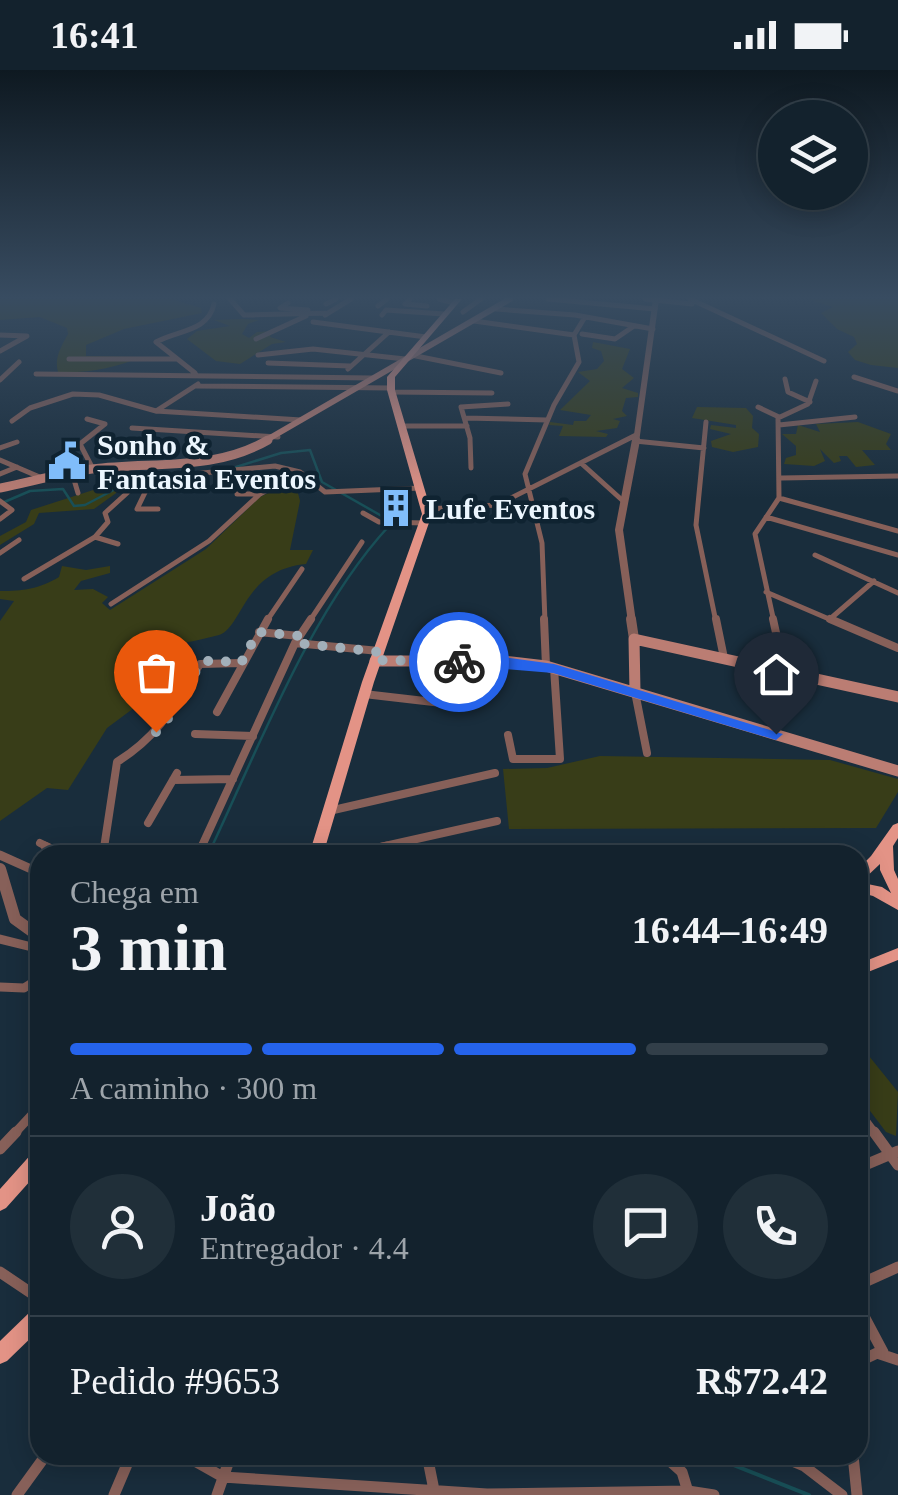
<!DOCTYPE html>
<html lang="pt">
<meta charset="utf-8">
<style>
body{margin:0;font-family:Georgia,serif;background:#202f39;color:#f1f3f6;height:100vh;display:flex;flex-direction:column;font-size:38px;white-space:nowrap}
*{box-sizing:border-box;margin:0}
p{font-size:32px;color:#9da4aa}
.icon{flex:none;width:55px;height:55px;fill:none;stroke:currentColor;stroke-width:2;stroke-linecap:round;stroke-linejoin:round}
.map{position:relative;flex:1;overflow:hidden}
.drawer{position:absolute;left:30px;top:775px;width:838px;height:620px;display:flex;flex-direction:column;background:#13222d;border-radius:30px;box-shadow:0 5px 25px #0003,0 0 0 2px #323f49}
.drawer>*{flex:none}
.controls{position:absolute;left:758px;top:30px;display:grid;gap:20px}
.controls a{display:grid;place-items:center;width:110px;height:110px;border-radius:50%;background:#13222d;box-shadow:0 5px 25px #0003,0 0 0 2px #323f49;font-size:50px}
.pin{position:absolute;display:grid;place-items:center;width:85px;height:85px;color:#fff;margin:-102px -42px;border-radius:50% 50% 50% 0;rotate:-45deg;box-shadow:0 0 10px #0007}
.pin .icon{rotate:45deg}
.courier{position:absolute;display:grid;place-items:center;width:100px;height:100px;margin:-50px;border:8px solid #2563eb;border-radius:50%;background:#fff;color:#222;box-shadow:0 2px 12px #0007}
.overview em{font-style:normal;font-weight:700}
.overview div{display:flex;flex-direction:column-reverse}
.overview{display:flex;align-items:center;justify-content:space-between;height:170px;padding:0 40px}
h1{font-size:65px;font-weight:700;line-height:75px}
.bar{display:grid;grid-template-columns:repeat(4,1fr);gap:15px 10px;align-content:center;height:120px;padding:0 40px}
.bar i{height:12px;border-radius:8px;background:#323f49}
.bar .active{background:#2563eb}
.bar p{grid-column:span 4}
.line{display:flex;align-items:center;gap:25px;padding:0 40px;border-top:2px solid #323f49}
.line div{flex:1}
.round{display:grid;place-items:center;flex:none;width:105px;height:105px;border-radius:52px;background:#202f39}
.status{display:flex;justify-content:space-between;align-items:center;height:70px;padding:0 50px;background:#13222d;direction:ltr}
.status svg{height:28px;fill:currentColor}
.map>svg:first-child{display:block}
</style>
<div class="status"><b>16:41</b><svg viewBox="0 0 49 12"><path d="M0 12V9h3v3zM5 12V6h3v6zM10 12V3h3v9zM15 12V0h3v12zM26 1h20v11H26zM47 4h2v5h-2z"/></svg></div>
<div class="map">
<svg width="898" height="1425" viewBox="0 0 898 1425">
<rect width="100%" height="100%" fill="#192d3c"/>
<!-- green -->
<path fill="#383d18" d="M0 229H171L201 238 202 243 124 259 86 275V286L140 287C117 298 84 304 58 302 54 288 61 277 68 264L67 258 40 247 0 250Z
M807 229H898V298L871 295 855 290 848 282 857 274 854 267 837 259 821 243 833 237Z
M243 249 259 250 248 254 242 264 249 268 257 262 272 261 270 267 286 272 272 274 240 294 216 291 187 269 197 261 230 256 214 250Z
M593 272 630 279 622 299 634 308 622 318 638 323V327L626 328 622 341 627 346 613 349 620 351 617 358 596 361 608 364 606 367 559 366 563 356 549 355 550 352 573 355 574 351H586L591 345 560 340 590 311 578 302 597 299 604 291 601 281 592 278Z
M697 337 746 338 753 346 752 358 759 364 758 377 733 382 712 377 711 371 731 364 710 359 711 355 736 358V355L692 348Z
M858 352 891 364 886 374 891 380H862L875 395 856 397 847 386H839L841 391 834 393 820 379 825 391 814 396 784 394 786 388 796 385V376L782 364H796L798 355 820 362 816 354Z
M143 404 148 405 130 413 94 439 39 443 34 454 0 475V466L26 452 31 440Z
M297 409 307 414 297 419 300 431 290 480H313L306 494C243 500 243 557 219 565 188 574 145 575 124 608L145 619 138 635 107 658 68 720 47 718 0 751V551L14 531 0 529V521C23 521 39 519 59 507L62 496 86 500 110 496V503L81 511 74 520 93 519 108 527 102 533 110 540 206 479 260 427Z
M600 686 830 690 898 709V722L876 758 509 759 503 699 547 698Z
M869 986 898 1022 896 1066 886 1062 858 1025V991Z"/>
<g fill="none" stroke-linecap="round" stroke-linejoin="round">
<!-- stream-far1 -->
<path stroke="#184f57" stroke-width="2.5" d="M236 397 281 383 310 380 322 412 387 449
M2 433 30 421 63 419 74 436 85 435 142 405 184 403
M208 785C258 680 310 541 389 456"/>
<!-- stream -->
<path stroke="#184f57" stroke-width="4" d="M708 1385 809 1425"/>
<!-- minor-far3 -->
<path stroke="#876059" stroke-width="5" d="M230 229 244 245 328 243
M410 229 405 234 427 236
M439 229 454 233
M548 229 655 239
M645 229 692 234
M690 229 824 291
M288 233 280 238 308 240
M326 234 336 229
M378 236 387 229
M496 239 575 245 653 259
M463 242 481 229
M325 245 351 229
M382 245 386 240 444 244
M474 251 574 265
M313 252 426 267
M582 264 615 269 634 256
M0 265 27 266 0 281
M256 269 306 246
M258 285 313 279 405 289
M411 285 501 303
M69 289H177
M268 293 350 296
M348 299 389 262
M195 303 156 272C177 260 208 262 214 234
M36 304 372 308
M854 307 898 321
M785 309 788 322 810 332
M0 310 19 292
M197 316 391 318
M392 322 492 323
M758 337 779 347
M156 341 198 314
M465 348 547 350
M87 349 105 354 80 374 93 399
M12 351 30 338 73 324 99 325 156 341 301 350
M706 352 696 455 716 552
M779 355 855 347
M401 356H467
M132 358 278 367
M635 371 704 378
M0 378 17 372
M0 390 42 408
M582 394 622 430
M471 398 470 368 461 337 508 334
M72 403 78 423
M0 404 17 397
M152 408 137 439H158
M781 408 898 406
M237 424H260
M779 428 898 461
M0 431 12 440 0 449
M428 439 497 435 636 365
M363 443 379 452 425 453
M766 447 898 485
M95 467 118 474
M0 483 19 470
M815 485 898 523
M24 509 95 467 108 452 105 443 138 413 152 408 275 396 300 402 325 422 421 418
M766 522 836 552
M111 534 209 471 260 424 300 402
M830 549 874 511
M266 552 302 499
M309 552 362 472
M545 552 542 473 525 404 554 335 579 292 574 265 585 247
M774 552 755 464 779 428 778 348 808 334 816 311"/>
<!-- minor-far2 -->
<path stroke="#876059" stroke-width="8" d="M544 549 546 596
M716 549 724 588
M773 549 785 604 776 665
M830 549 898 578
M259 562 299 566
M295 573 379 581
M635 622 647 683
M364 624 468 636
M217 642 268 549
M195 664 253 666
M508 665 513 689H560L554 598
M173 710 233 709
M329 741 495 703
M148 753 177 703
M40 773 50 778
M104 778 117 692C160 665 174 636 200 594L241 593
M201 778 295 573 311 549
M376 778 497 751"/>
<!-- minor-far1 -->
<path stroke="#876059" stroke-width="9" d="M45 776 64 785
M0 785 40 803
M100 785 105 776
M198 785 202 776
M346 785 388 776
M0 869 40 879
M0 917 24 918 40 908
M858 1041 875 1064
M14 1064 40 1036"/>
<!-- minor -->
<path stroke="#876059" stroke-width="11" d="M874 1062 898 1095
M0 1079 16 1062
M858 1098 898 1081
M0 1202 40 1229
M858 1215 898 1197
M858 1235 883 1282
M858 1292 877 1283 898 1290
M184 1385 223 1407 487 1424 688 1421 714 1425
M427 1385 435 1425
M663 1385 682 1402 689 1425
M778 1385 804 1396 842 1425
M853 1385 857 1425
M17 1425 46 1385
M114 1425 131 1385
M217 1425 231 1385"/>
<!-- tertiary-far3 -->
<path stroke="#876059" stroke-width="6" d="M636 372 656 229"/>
<!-- tertiary-far2 -->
<path stroke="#876059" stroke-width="8" d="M632 552 619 460 636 370"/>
<!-- tertiary-far1 -->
<path stroke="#876059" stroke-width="10" d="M631 549 634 569"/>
<!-- tertiary -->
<path stroke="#876059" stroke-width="12" d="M0 799 15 849 40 867"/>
<!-- secondary-far2 -->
<path stroke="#bb7d73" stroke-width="6" d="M263 372 510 229"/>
<!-- secondary-far1 -->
<path stroke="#bb7d73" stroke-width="9" d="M0 418C30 412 61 403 92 399 152 391 213 402 268 370"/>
<!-- secondary -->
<path stroke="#bb7d73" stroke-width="11" d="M375 591H503L546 596 898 701
M635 622 634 569 898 627"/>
<!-- primary -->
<path fill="#e39386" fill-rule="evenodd" d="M455 229H462L395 307V320L432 444 374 612 323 785H309L362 612 422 444 387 320V307Z
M898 753V768L893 776 894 800 898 809V840L873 826 858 822V812L882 817 891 823 880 800V794L863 810 858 811V799L871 786 893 755Z
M898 878V890L858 906V894Z
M40 1079V1100L6 1138 0 1141V1119L34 1081Z
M40 1236V1259L7 1291 0 1294V1271L33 1239Z"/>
</g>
<!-- sky -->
<linearGradient id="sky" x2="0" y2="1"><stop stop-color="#0e1921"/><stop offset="0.53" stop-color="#384c61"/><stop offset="1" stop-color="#384c61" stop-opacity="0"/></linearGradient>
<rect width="898" height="429" fill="url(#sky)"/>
<!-- route -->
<path fill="#2563eb" d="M459 587H503L554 594 783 664 776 670 553 603 454 595 452 592Z"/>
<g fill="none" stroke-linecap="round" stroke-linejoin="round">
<!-- done -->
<path stroke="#a2b0ba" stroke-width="10" stroke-dasharray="0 18" d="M156 662 171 645 200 594 211 590 241 593 258 562 299 566 296 573 378 582 375 590 459 592"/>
</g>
<!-- icons -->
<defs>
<g id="civic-bare" transform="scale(3)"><path d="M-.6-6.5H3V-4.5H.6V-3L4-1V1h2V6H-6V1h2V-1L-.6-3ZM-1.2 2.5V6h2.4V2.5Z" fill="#80bdfa" stroke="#0f2331" stroke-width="2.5" paint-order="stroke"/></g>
<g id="building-bare" transform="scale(3)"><path d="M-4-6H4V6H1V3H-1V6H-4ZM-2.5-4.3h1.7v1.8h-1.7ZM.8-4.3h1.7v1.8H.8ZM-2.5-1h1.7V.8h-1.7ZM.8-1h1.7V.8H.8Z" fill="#80bdfa" stroke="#0f2331" stroke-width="2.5" paint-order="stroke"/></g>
</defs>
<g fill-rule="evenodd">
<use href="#civic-bare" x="67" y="391"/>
<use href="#building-bare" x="396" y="438"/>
</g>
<g text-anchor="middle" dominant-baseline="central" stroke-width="9" stroke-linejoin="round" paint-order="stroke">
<!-- far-poi labels -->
<g font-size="30" font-weight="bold" fill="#ecf6fe" stroke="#0f2331" text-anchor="start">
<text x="97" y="374">Sonho &amp;<tspan x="97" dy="34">Fantasia Eventos</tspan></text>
<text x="426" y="438">Lufe Eventos</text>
</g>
</g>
</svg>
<div class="controls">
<a><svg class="icon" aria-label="layers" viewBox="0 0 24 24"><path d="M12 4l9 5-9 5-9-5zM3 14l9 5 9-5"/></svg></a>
</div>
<div class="pin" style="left:156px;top:662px;background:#ea580c"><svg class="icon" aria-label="bag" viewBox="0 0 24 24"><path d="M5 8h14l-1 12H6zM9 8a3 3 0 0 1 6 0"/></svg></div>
<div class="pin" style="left:776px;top:664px;background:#1f2937"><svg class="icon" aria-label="home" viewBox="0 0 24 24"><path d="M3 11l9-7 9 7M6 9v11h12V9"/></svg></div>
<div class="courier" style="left:459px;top:592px"><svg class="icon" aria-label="bike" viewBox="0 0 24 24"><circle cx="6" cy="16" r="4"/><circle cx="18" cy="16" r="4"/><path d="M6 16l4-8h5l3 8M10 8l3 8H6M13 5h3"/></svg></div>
<section class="drawer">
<div class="overview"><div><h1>3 min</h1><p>Chega em</p></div><em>16:44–16:49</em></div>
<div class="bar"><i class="active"></i><i class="active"></i><i class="active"></i><i></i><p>A caminho · 300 m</p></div>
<div class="line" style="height:180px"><a class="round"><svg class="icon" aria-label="person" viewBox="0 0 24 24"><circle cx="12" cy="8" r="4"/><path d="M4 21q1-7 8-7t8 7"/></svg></a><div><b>João</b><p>Entregador · 4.4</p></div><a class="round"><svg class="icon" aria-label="chat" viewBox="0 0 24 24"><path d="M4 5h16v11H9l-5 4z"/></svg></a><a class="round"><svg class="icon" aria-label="phone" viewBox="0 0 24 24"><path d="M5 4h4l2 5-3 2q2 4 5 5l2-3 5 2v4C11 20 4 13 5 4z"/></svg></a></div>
<div class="line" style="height:130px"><div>Pedido #9653</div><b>R$72.42</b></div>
</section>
</div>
